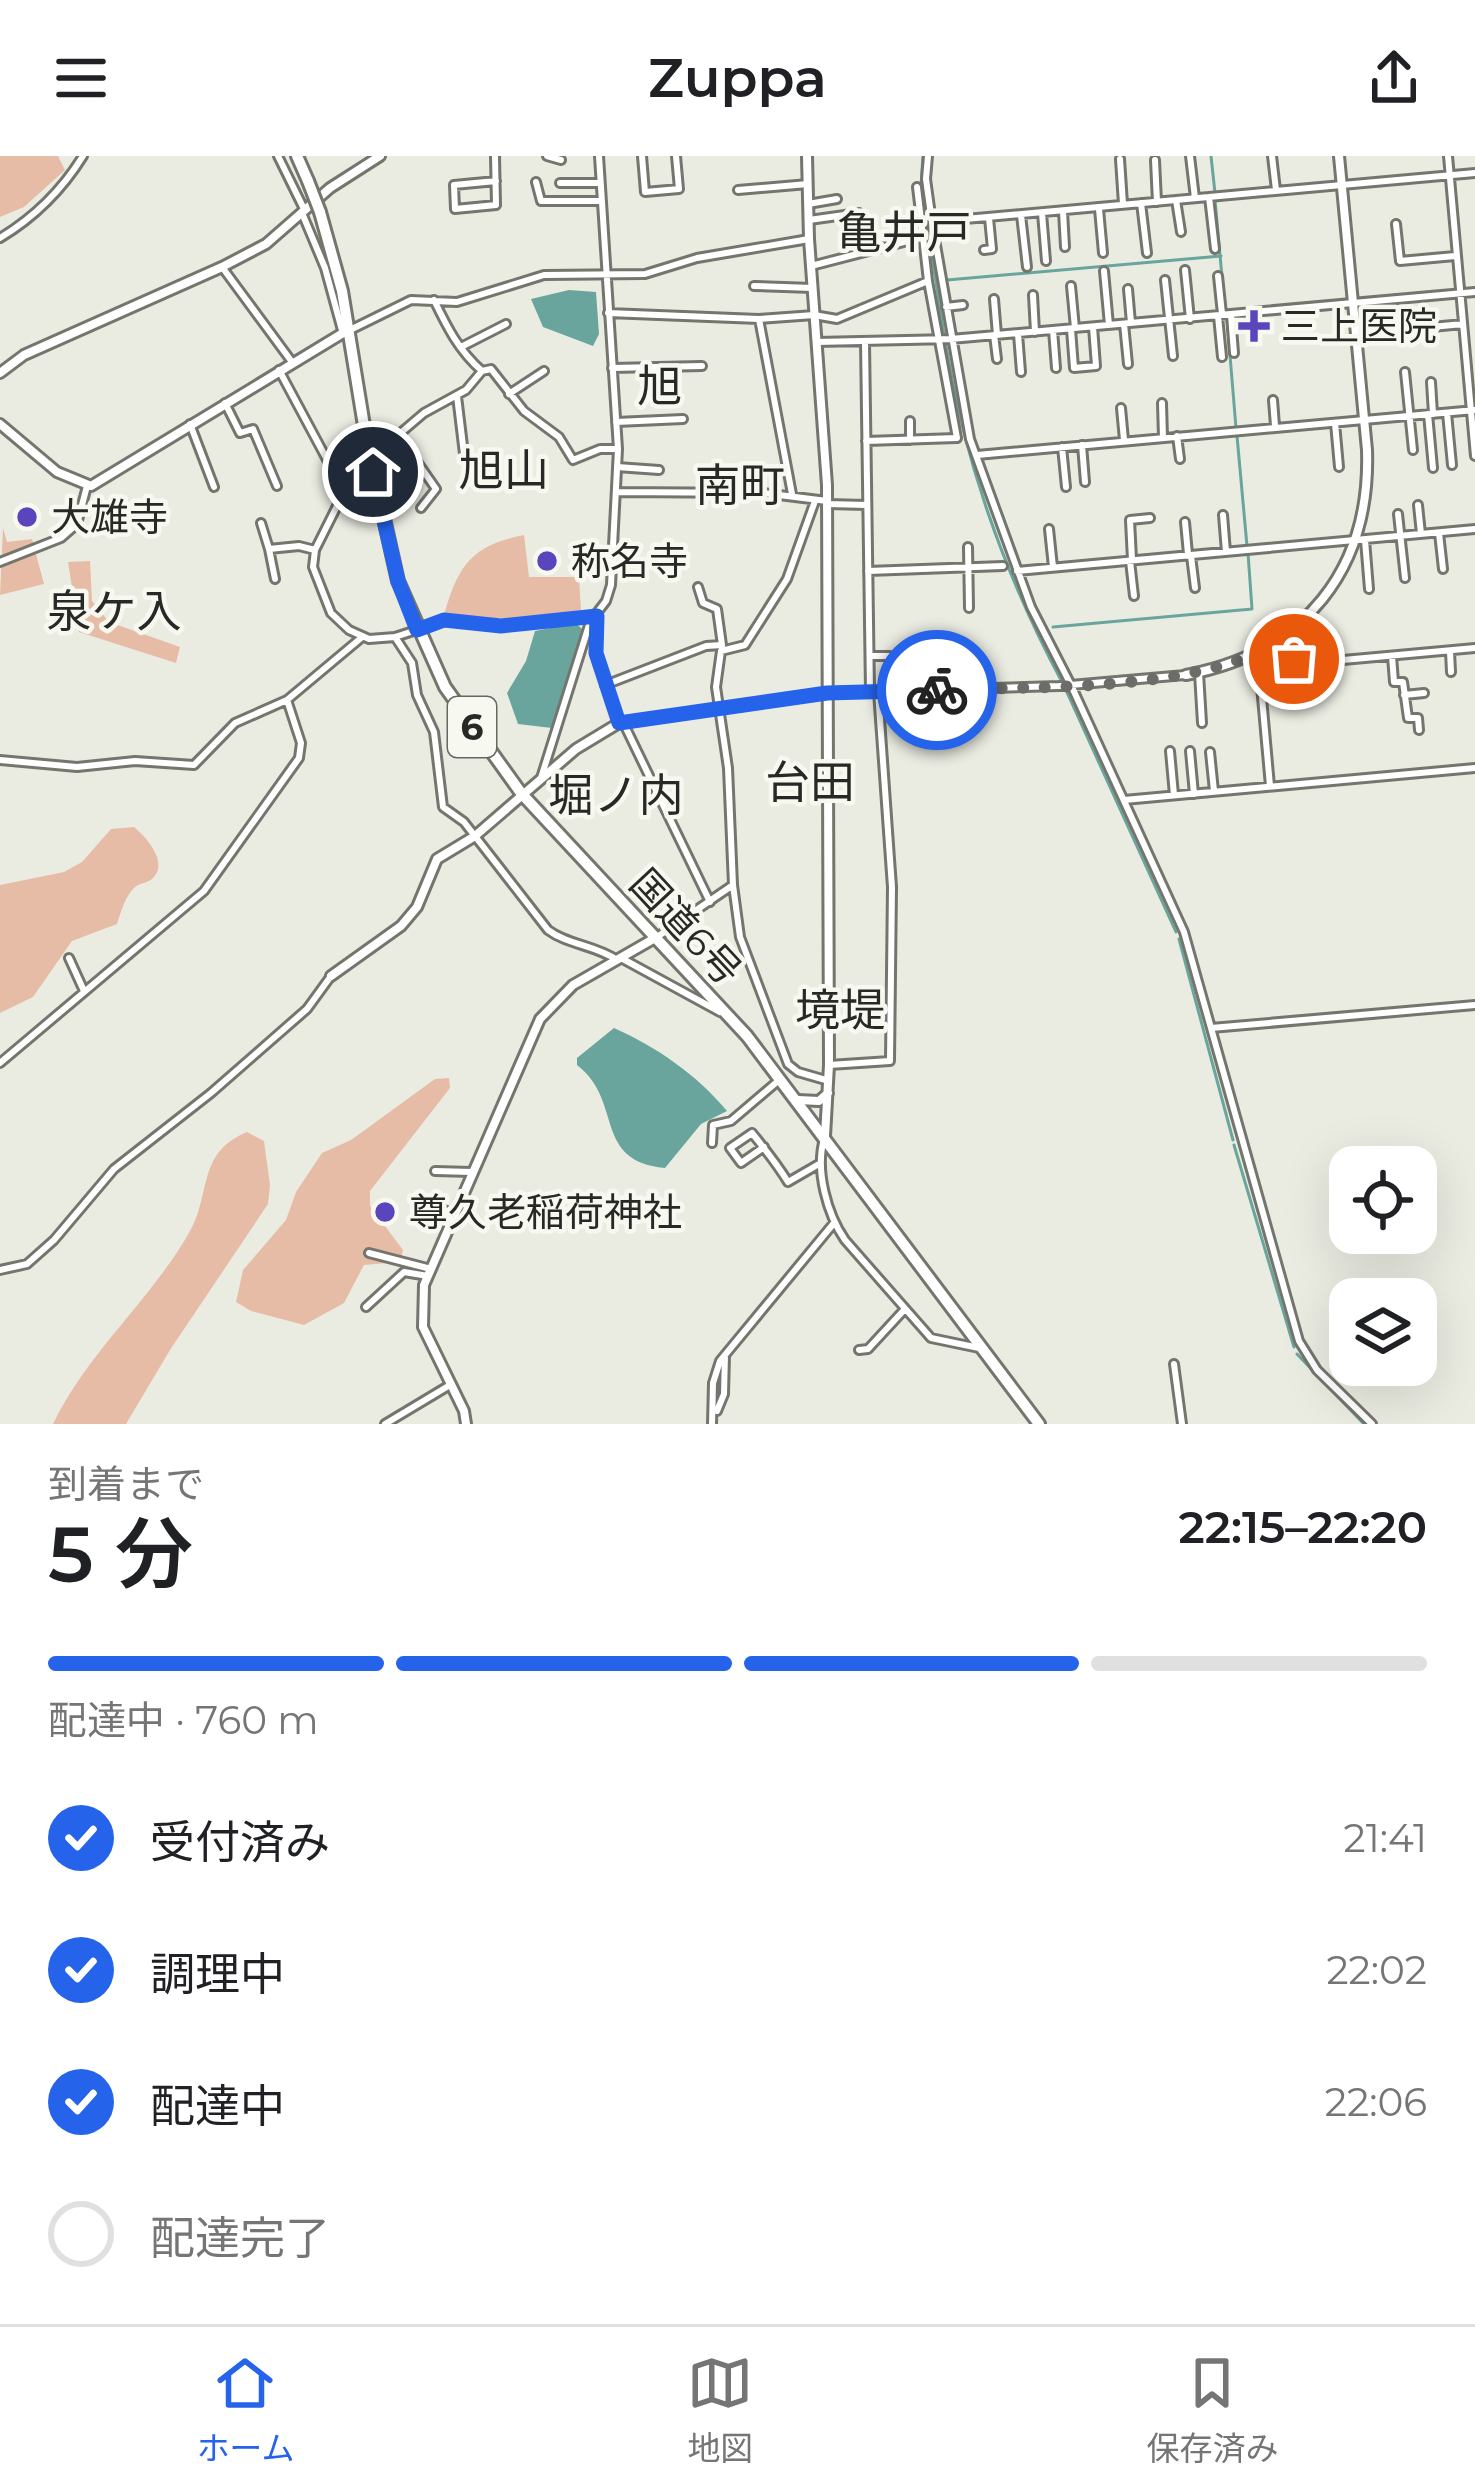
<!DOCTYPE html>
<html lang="ja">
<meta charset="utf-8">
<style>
body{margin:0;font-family:Montserrat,"Noto Sans JP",sans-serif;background:#f6f6f6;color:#202124;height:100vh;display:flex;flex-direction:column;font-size:45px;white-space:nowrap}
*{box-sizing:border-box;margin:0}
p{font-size:39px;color:#757577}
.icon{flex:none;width:66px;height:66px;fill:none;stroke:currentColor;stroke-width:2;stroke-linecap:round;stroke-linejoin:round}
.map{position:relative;height:1268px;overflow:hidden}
.sheet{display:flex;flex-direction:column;background:#fff;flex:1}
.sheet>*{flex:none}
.tools{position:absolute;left:1329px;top:990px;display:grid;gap:24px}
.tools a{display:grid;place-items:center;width:108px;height:108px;border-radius:24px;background:#fff;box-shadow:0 12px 48px #0002;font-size:60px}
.pin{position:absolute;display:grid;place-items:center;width:102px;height:102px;color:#fff;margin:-51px;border:6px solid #fff;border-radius:50%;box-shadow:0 3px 12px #0007}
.courier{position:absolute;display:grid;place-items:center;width:120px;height:120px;margin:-60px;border:9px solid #2563eb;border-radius:50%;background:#fff;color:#222;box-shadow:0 3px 15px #0007}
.overview em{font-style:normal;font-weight:600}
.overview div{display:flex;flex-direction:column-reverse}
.overview{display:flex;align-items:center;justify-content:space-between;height:204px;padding:0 48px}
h1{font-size:78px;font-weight:600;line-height:90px}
.bar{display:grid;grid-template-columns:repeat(4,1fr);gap:18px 12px;align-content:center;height:144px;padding:0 48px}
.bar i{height:15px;border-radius:9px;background:#e0e0e0}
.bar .current{background:#2563eb}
.bar p{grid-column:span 4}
ol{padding:0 48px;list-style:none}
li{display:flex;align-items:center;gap:36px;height:132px}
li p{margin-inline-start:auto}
li .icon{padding:12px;border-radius:50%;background:#2563eb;color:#fff;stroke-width:4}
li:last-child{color:#757577}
li i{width:66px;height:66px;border:6px solid #e0e0e0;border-radius:50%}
header{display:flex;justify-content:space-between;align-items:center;height:156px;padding:0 48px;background:#fff;font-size:54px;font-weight:600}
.menu{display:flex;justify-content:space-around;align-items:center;height:168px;border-top:3px solid #e0e0e0;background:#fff;font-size:33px;color:#757577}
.menu a{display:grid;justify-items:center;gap:6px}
.menu .current{color:#2563eb}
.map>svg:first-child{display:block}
</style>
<header><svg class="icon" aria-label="menu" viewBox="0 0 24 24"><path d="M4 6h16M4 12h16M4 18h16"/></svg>Zuppa<svg class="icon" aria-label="share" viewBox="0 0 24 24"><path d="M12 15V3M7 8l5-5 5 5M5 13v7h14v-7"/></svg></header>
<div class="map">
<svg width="1475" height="1268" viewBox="0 0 1475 1268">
<rect width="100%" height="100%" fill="#eaece2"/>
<!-- green -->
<path fill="#e7bca7" d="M0 0H58L65 14 24 51 0 61Z
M3 372 7 386 32 383 44 428 0 439Z
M524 379 529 421H579L581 454C534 464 491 464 444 459 458 409 472 389 524 379Z
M90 405 92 445 109 466 180 491 176 507 79 476 68 406Z
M134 671C146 681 169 706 153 722 148 727 140 727 135 731 125 740 121 756 117 768L72 785 33 841 0 857V729L64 716 82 706 111 673Z
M449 922 450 932 370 1035V1050L403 1094 400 1106 364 1109 344 1147 304 1169 251 1155 236 1146 243 1114 286 1064 296 1036 322 997 351 984 435 923Z
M247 976 264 985 270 1029 268 1048 170 1194 126 1268H53C88 1196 149 1146 189 1077 212 1038 196 997 247 976Z"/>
<!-- water -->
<path fill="#69a59c" d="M569 134 596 136 599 178 593 190 543 171 531 143Z
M576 467 583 474 552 572 518 568 507 537 526 505 535 475Z
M614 872C657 891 697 919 727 955L701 968 665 1012C592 1005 624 945 577 909V902Z"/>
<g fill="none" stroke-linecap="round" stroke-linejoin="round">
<!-- stream -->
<path stroke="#69a59c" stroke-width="3" d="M923 0 921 30 944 178
M1211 0 1215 37
M1215 44 1225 154
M947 124 1221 100
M1227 163 1236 272
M946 190C965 308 1006 421 1062 526
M1237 280 1247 390
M1053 471 1252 453 1248 397
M1038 474 1042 486
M1065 532 1176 776
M1179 783 1233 984
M1234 989 1294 1191
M1297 1198 1364 1268"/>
<!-- minor casing -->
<g stroke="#74756d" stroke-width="12">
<path id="minor" d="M278 0 304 53
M495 0 496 49 455 53 454 29 496 25
M547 0 561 4
M642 0 645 36 679 33 676 0
M928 0 926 23 932 66 970 283 1031 451 1071 529 1184 776 1299 1185 1317 1214 1372 1268
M1190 0 1195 42
M1272 0 1276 34
M1448 0 1475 300
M1120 3 1123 48
M1155 4 1157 46
M536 26 541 45H600
M560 27H598
M917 31 923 81
M738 34 808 28
M1209 41 1215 93
M1176 44 1181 76
M1141 47 1147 97
M808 48 837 43
M1099 53 1103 97
M1063 55 1065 91
M302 57 325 112 343 178
M1042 57 1046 105
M1021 59 1027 111
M809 64 859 57
M932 66 1475 17
M1396 68 1400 105 1455 100
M0 82C35 61 62 34 83 0
M984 94 992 93 989 62
M811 110 923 81 928 125
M222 111 292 206
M1185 114 1190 163
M1104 115 1109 169
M1218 120 1222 158
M1165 124 1173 200
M754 130 813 132
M1071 130 1075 172
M1128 133 1131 167
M1033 139 1035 176
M994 143 997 179
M434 144C447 171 459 195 482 215L491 213 524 255 559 281 573 304 600 293H618
M946 151 963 149
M608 157 759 163 814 159 837 163 928 125 957 282 866 285
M1231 159 1234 197
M1218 160 1222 201
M759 163 792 338
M1124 168 1128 208
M1421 172 1463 168
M1071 173 1074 212 1096 210 1093 171
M350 174 411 144 457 146 544 119 645 118 697 102 809 83
M1053 174 1056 212
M1018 178 1021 216
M994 179 997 203
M816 186 951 183 1475 136
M865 186 870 535
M461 191 506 168
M612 212 702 210
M279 214 339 326 338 348 315 394 313 411 331 457 349 474 369 483 395 481 444 465 501 470 593 460
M1405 216 1413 294
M1431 226 1433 258
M509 238 544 215
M457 240 464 298
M1273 244 1275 270
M225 247 240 277 253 273 277 330
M1162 247 1163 282
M1121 252 1124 284
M1447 257 1452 309
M1428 258 1433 312
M910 265V284
M616 266 683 263
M1335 267 1339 311
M190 268 214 331
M399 280 436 333 421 352
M1177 280 1180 303
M1082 289 1085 326
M1062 291 1066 331
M377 297 424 257 466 234 482 215
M977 299 1475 254
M617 311 659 314
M339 326 364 308
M616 336 763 337 827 345
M815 345 787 423 745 489 721 495 716 531 728 612 733 729 740 781 788 908 798 916 829 925
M827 348 867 349
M1418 349 1421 378
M1398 358 1405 422
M1223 359 1226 396
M1185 366 1188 398
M261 367 269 393
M1049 373 1053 411
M1439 377 1443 413
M1365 384 1369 433
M968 391 969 452
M1191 400 1195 432
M1132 404 1130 364 1150 362
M1130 405 1134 440
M0 406 61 382 77 368 87 330
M868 415 1003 410
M1017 415 1475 373
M275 423 269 393 299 390 315 394
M698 431 703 447 717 453 722 489
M597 460 595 497 619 567 827 537 1059 530 1185 519
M395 481 412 507 417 539 434 576 443 651 464 666 548 774C568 789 595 789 617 804
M1276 485 1294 503 1310 507 1475 492
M1450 495 1451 516
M1258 497 1270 630
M870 500H890
M1392 500 1394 526H1403L1408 562H1418L1419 574
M1199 517 1202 567
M605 529 706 490 722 489V493
M1404 539 1424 537
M623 566 710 746
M1170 595 1174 639
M1190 595 1194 638
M1210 596 1214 635
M0 604 77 611 135 605 194 609 235 567 287 544 361 482
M541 622 590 466 606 445 611 429 618 293 599 0
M1124 644 1475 612
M657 781 733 729
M69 802 84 835
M621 802 720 856
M1211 872 1475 849
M0 907 204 735 299 602 301 587 287 544
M829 909 890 905 892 731 878 535
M824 983C815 1014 827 1058 845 1084L931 1182 979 1192
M712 987 713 969 731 965 778 925
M764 991 741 1007 730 992 752 977C765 993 777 1008 788 1026L819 1008
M435 1015 472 1016
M420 1044 454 1058
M369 1097 431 1113
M0 1114 27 1108 54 1084 114 1013 211 937 307 853 331 820
M366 1151 404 1116 428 1120
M859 1194 868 1193 904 1154
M1174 1208 1182 1268
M717 1255 724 1238 725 1199
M385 1268 450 1229
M712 1268 713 1227 720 1205 834 1067"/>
</g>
<!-- tertiary casing -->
<g stroke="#74756d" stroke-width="14">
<path id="tertiary" d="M807 0 809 83 827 329 829 909 825 980
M0 217 24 199 222 111 266 88 330 32 380 0
M0 268 57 316 91 330 348 174
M1186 519C1304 497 1371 414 1367 294L1339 0
M331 820 401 770 417 751 437 703 475 680 576 593 619 567
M798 944 819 945 828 937
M466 1268 464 1255 423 1171 424 1129 540 863 573 829 655 782"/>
</g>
<!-- trunk casing -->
<g stroke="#74756d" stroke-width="16">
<path id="trunk" d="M297 0 308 25
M320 56 342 135 366 282 398 425 445 531 521 637 747 880 1039 1268"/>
</g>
<!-- minor -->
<use href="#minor" stroke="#fff" stroke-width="6"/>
<!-- tertiary -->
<use href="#tertiary" stroke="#fff" stroke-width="8"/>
<!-- trunk -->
<use href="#trunk" stroke="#fff" stroke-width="10"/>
<!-- trunk-bridge casing -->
<g stroke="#74756d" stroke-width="16" stroke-linecap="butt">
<path id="trunk-bridge" d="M308 25 320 56"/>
</g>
<!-- trunk-bridge -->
<use href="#trunk-bridge" stroke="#fff" stroke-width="10"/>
</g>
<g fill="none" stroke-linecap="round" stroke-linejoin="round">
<!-- done -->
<path stroke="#6c6d68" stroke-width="12" stroke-dasharray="0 21.6" d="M937 534C1029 530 1201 537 1276 485L1294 503"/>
<!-- route -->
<path stroke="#2563eb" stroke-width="15" d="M373 316 398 425 417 474 444 464 501 470 597 460 596 497 619 567 827 537 937 534"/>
</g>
<!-- markers -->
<g fill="#5b45bd" stroke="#f7f9f0" stroke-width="4.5">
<path d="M1248 152h12v12h12v12h-12v12h-12v-12h-12v-12h12z"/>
<circle cx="27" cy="361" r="12"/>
<circle cx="547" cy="405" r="12"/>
<circle cx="385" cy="1056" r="12"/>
</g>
<g text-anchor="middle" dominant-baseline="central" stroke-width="9" stroke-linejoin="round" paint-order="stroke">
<!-- shield labels -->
<rect fill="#f7f9f0" stroke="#666763" stroke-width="3" x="448" y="541" width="48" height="60" rx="9"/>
<g font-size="36" font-weight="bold" fill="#282926">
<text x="472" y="571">6</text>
</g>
<!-- poi labels -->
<g font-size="39" fill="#282926" stroke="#f7f9f0" text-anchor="start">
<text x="1281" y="170">三上医院</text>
<text x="51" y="361">大雄寺</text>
<text x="571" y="405">称名寺</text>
<text x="409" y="1056">尊久老稲荷神社</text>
</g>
<!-- street labels -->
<g font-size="39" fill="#282926" stroke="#f7f9f0">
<text transform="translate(686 771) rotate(47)">国道6号</text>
</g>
<!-- quarter labels -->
<g font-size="45" fill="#282926" stroke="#f7f9f0">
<text x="904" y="75">亀井戸</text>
<text x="660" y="229">旭</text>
<text x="504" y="313">旭山</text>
<text x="740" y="328">南町</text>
<text x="114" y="454">泉ケ入</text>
<text x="810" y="625">台田</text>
<text x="616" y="638">堀ノ内</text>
<text x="840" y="853">境堤</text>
</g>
</g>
</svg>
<div class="tools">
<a><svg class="icon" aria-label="locate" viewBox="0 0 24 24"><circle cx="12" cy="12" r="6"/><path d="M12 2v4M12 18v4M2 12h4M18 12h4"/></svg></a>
<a><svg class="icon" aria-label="layers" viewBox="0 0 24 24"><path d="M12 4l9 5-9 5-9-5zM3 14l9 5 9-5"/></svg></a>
</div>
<div class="pin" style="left:1294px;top:503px;background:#ea580c"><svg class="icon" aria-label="bag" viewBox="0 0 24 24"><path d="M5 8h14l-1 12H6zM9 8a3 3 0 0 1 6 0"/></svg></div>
<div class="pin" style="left:373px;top:316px;background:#1f2937"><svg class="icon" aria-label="home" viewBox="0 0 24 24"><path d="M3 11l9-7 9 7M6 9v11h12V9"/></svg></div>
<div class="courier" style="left:937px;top:534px"><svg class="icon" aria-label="bike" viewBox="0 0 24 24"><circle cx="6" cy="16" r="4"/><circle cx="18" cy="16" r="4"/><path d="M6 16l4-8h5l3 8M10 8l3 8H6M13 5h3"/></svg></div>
</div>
<section class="sheet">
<div class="overview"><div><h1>5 分</h1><p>到着まで</p></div><em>22:15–22:20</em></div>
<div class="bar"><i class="current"></i><i class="current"></i><i class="current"></i><i></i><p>配達中 · 760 m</p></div>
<ol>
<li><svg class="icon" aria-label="check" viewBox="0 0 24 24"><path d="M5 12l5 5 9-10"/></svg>受付済み<p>21:41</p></li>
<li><svg class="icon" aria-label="check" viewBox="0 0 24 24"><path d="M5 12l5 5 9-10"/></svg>調理中<p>22:02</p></li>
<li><svg class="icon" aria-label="check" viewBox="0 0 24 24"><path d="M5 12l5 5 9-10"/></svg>配達中<p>22:06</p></li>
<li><i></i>配達完了</li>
</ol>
</section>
<nav class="menu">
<a class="current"><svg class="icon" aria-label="home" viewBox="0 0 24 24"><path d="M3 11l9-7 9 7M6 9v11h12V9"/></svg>ホーム</a>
<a><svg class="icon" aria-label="map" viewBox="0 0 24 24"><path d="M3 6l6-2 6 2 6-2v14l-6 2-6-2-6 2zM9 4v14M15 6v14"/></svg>地図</a>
<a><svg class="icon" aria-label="saved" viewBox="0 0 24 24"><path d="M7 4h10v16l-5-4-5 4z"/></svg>保存済み</a>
</nav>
